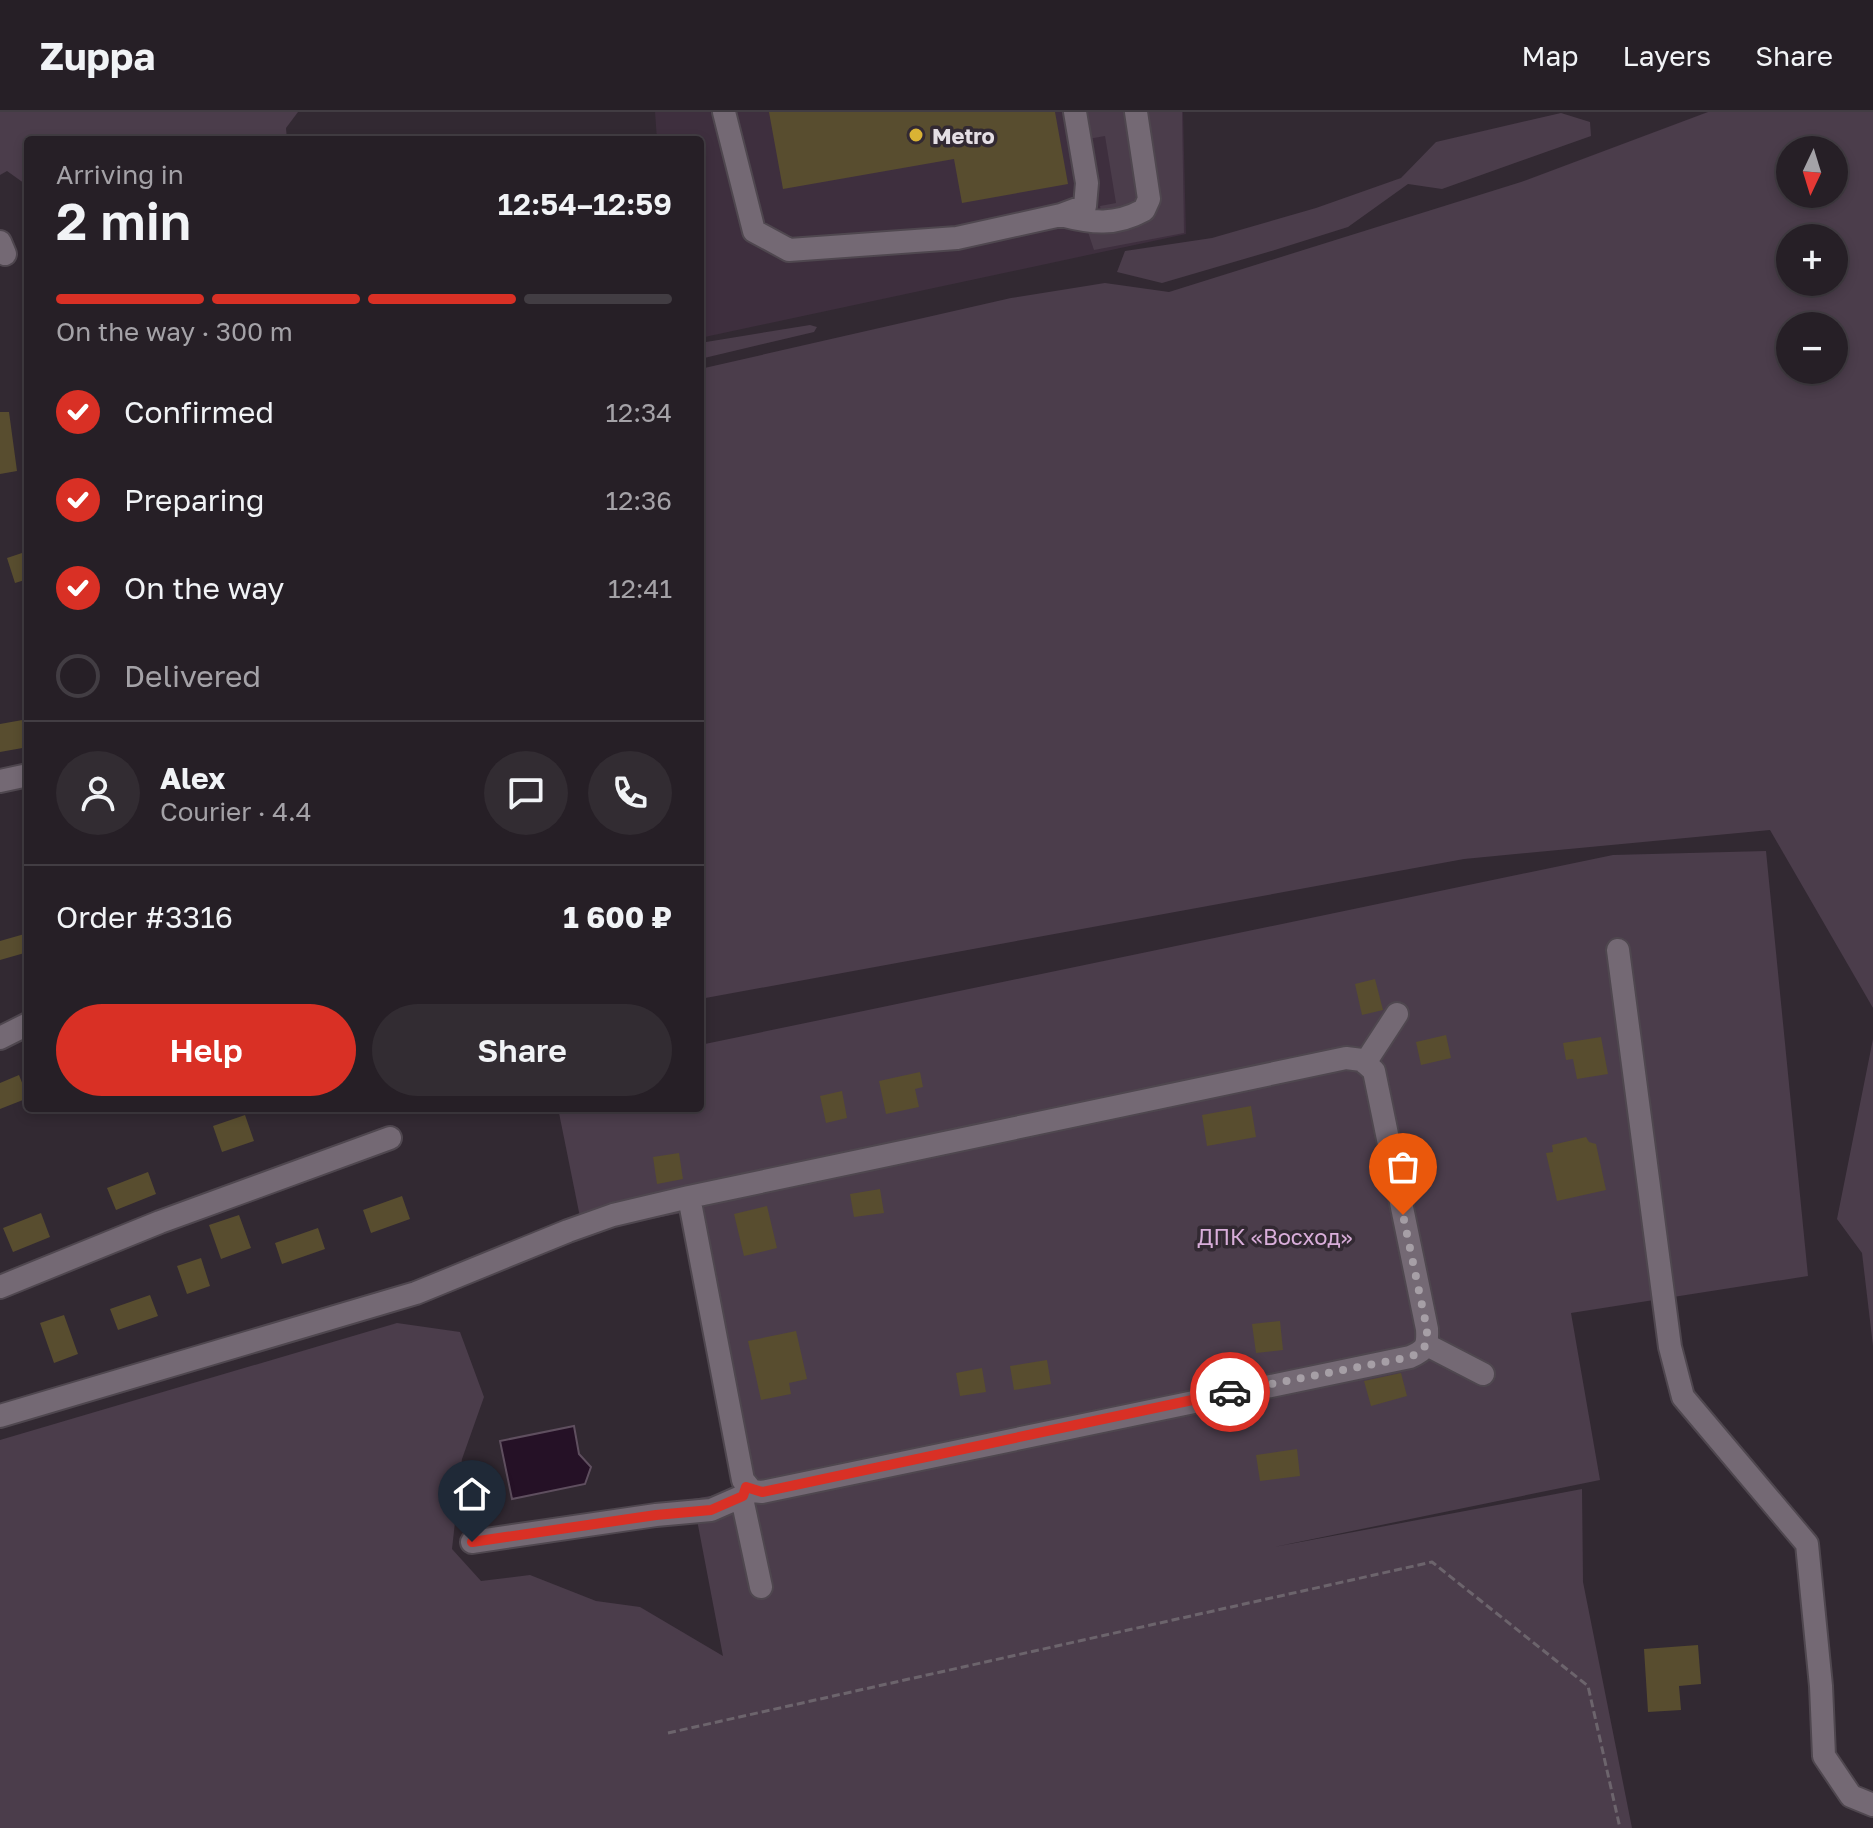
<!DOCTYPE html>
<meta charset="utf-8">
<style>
body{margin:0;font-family:"Golos Text",sans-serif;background:#322c32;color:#f1f3f6;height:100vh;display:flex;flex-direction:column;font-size:30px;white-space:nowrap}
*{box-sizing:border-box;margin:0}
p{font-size:26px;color:#a4a2a7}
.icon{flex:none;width:44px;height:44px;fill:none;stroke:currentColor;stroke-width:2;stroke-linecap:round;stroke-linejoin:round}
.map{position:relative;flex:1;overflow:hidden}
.panel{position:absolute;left:24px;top:24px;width:680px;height:976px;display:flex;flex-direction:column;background:#261f26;border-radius:8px;box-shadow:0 4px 12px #0003,0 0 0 2px #423d43}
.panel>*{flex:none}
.needle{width:52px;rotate:184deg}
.controls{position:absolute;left:1776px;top:24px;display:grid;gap:16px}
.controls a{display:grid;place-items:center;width:72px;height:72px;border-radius:50%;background:#261f26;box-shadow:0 4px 12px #0003,0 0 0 2px #423d43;font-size:40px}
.pin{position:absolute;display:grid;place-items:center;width:68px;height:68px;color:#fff;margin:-82px -34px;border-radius:50% 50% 50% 0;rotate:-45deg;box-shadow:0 0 8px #0007}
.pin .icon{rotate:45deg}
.courier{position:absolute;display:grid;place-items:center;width:80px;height:80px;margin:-40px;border:6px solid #d93025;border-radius:50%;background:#fff;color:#222;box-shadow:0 2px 10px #0007}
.summary em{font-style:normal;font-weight:600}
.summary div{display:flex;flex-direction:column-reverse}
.summary{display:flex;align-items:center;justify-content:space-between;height:136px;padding:0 32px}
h1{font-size:52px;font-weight:600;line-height:60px}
.bar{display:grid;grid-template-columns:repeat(4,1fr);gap:12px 8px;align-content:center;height:96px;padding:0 32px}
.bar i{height:10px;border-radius:6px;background:#423d43}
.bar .current{background:#d93025}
.bar p{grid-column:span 4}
.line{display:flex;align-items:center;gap:20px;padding:0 32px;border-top:2px solid #423d43}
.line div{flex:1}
.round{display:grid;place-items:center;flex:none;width:84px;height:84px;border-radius:42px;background:#322c32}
ol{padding:0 32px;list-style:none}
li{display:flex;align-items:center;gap:24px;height:88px}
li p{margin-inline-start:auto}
li .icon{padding:8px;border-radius:50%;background:#d93025;color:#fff;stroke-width:4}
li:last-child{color:#a4a2a7}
li i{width:44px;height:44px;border:4px solid #423d43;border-radius:50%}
.cta{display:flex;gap:16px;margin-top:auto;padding:16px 32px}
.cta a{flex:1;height:92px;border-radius:48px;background:#d93025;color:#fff;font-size:32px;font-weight:600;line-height:92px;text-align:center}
.cta a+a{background:#322c32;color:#f1f3f6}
header{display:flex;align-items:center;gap:48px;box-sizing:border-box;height:112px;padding:0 40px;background:#261f26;border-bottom:2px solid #423d43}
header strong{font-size:38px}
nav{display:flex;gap:44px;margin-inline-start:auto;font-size:28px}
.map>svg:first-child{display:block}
</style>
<header>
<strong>Zuppa</strong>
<nav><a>Map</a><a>Layers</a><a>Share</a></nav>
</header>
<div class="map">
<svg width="1873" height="1716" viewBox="0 0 1873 1716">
<rect width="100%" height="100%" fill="#322932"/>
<!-- built -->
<path fill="#3e2f3e" d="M655 0H1183L1186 122 700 226V28H657Z"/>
<!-- green -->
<path fill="#4b3d4b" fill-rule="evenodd" d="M0 0H298L286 16 287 28H28V74L7 59 0 63Z
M1084 0H1129L1141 89 1102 106 1100 94 1116 91 1105 24 1088 27Z
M1140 0H1182L1184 121 1094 138 1088 120 1142 108Z
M1708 0H1873V896L1770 718 1464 747 700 887V257L1011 186 1105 171 1169 180 1521 70ZM1790 38H1834V82H1790ZM1790 126H1834V170H1790ZM1834 214V258H1790V214Z
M1561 1 1590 10 1591 24 1442 77 1408 72 1348 115 1268 140 1162 171 1117 160 1125 139 1212 126 1316 96 1401 66 1436 30Z
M810 213 817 215 814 220 700 247V231Z
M1766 739 1808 1164 1571 1201 1600 1368 1274 1435 1582 1377 1583 1470 1632 1716H0V1328L397 1211 460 1220 484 1285 462 1347 452 1437 481 1469 530 1463 596 1489 640 1495 723 1544 693 1387 739 1379 687 1100 583 1120 558 996H700V933L1613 743Z
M1873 927V1234L1862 1141 1837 1107Z"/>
<!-- water -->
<path fill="#251126" stroke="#5f4f5f" stroke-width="2" d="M574 1314 579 1342 591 1355 585 1372 512 1387 500 1329Z"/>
<!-- building -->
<path fill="#584d2f" d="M769 0H1055L1068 72 962 91 954 47 783 77Z
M0 300H9L17 359 0 362Z
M28 439V467L15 471 7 446Z
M28 607V635L0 640V612Z
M28 821V840L0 848V829Z
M1375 867 1383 898 1362 903 1355 872Z
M1446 923 1451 946 1421 953 1416 930Z
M1601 925 1608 962 1577 967 1573 947 1566 948 1563 931Z
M920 960 923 975 915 977 919 995 886 1002 879 969Z
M19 963 28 986 0 997V971Z
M842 979 847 1006 826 1011 820 984Z
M1251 994 1256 1025 1207 1034 1202 1003Z
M245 1003 254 1029 222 1040 213 1014Z
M1586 1025 1589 1030 1596 1032 1606 1078 1557 1089 1546 1041 1553 1040 1552 1033Z
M679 1041 683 1067 657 1072 653 1045Z
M148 1060 156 1082 116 1098 107 1076Z
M880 1077 884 1101 854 1105 850 1082Z
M402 1084 410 1107 371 1121 363 1098Z
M767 1094 777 1136 744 1144 734 1102Z
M41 1101 50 1125 13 1140 3 1116Z
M239 1103 251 1136 221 1147 209 1113Z
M318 1116 325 1137 282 1152 275 1131Z
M201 1146 210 1174 187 1182 177 1154Z
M150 1183 158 1204 118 1218 110 1197Z
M64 1203 78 1242 54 1251 40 1211Z
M1280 1209 1283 1238 1256 1241 1252 1212Z
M796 1219 807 1267 789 1271 791 1282 761 1288 748 1229Z
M1047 1248 1051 1272 1014 1278 1010 1254Z
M982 1256 986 1280 960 1284 956 1261Z
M1401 1261 1407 1284 1371 1294 1364 1269Z
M1297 1337 1300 1364 1260 1369 1256 1343Z
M1698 1533 1701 1572 1679 1574 1681 1598 1648 1600 1644 1537Z"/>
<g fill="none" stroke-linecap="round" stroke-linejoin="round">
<!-- minor casing -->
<g stroke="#4f474f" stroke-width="26">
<path id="minor" d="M724 0 754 119 789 138 957 126 1061 103 1085 94 1087 71 1075 0
M1061 103C1092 111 1115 114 1144 98L1149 87 1136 0
M0 130 5 142
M0 669 28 663
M1618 838 1670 1235 1683 1285 1807 1432 1821 1574 1824 1644 1851 1684 1873 1693
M0 926 28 912
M1365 951 1397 902
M0 1175 160 1110 390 1026
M1427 1233 1483 1262
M0 1304 416 1181 568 1119 613 1103 689 1085 1346 946 1362 948 1374 959 1427 1217C1428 1234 1426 1238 1410 1245L762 1380 752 1379 743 1368 689 1085
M746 1375 743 1391 761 1475
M472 1430 656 1403 711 1398 743 1384"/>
</g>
<!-- path -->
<path stroke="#6c646c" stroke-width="3" stroke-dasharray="8 4" stroke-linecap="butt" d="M668 1621 1432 1450 1588 1574 1620 1716"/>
<!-- minor -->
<use href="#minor" stroke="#746974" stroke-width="22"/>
</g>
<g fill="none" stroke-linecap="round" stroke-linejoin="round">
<!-- done -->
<path stroke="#a69fa6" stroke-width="8" stroke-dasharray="0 14.4" d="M1230 1280 1410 1245C1426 1238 1427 1234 1427 1217L1403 1103"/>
<!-- route -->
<path stroke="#d93025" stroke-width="10" d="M472 1430 656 1403 711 1398 743 1384 746 1375 762 1380 1230 1280"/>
</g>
<!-- markers -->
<circle fill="#d9b334" stroke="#322932" stroke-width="3" cx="916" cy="23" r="8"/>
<g text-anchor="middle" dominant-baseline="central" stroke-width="7" stroke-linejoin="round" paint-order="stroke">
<!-- poi labels -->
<g font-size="22" font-weight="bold" fill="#e5dfe5" stroke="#322932" text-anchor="start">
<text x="932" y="23">Metro</text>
</g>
<!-- park labels -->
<g font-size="22" fill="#d9aeda" stroke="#322932">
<text x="1275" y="1124">ДПК «Восход»</text>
</g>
</g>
</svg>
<div class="controls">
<a><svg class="needle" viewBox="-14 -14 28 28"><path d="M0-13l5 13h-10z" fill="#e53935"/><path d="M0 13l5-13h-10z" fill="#a4a2a7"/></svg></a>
<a>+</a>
<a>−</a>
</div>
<div class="pin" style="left:1403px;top:1103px;background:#ea580c"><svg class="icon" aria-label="bag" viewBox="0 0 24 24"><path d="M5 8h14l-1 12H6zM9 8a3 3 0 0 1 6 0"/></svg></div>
<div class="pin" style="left:472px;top:1430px;background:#1f2937"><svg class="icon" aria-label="home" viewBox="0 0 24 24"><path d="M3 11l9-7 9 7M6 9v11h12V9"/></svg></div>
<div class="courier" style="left:1230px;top:1280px"><svg class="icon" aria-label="car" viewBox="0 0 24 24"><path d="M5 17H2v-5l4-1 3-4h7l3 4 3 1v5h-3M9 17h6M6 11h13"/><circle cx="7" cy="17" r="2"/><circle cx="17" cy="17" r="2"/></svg></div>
<section class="panel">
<div class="summary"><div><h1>2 min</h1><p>Arriving in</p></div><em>12:54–12:59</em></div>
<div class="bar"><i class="current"></i><i class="current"></i><i class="current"></i><i></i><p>On the way · 300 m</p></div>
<ol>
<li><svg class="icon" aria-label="check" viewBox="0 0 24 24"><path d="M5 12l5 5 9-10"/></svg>Confirmed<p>12:34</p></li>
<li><svg class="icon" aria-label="check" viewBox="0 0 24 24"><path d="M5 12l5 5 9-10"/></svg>Preparing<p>12:36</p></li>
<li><svg class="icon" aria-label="check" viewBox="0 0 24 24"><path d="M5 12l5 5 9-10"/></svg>On the way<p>12:41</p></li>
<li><i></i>Delivered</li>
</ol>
<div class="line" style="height:144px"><a class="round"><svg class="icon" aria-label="person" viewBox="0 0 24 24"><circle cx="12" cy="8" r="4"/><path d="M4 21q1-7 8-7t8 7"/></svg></a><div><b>Alex</b><p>Courier · 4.4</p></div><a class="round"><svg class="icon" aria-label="chat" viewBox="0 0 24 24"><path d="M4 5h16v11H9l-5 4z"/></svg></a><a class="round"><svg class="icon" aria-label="phone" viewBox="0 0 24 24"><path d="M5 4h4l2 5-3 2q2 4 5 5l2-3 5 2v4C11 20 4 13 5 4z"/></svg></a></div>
<div class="line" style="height:104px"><div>Order #3316</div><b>1 600 ₽</b></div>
<div class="cta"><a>Help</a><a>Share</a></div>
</section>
</div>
